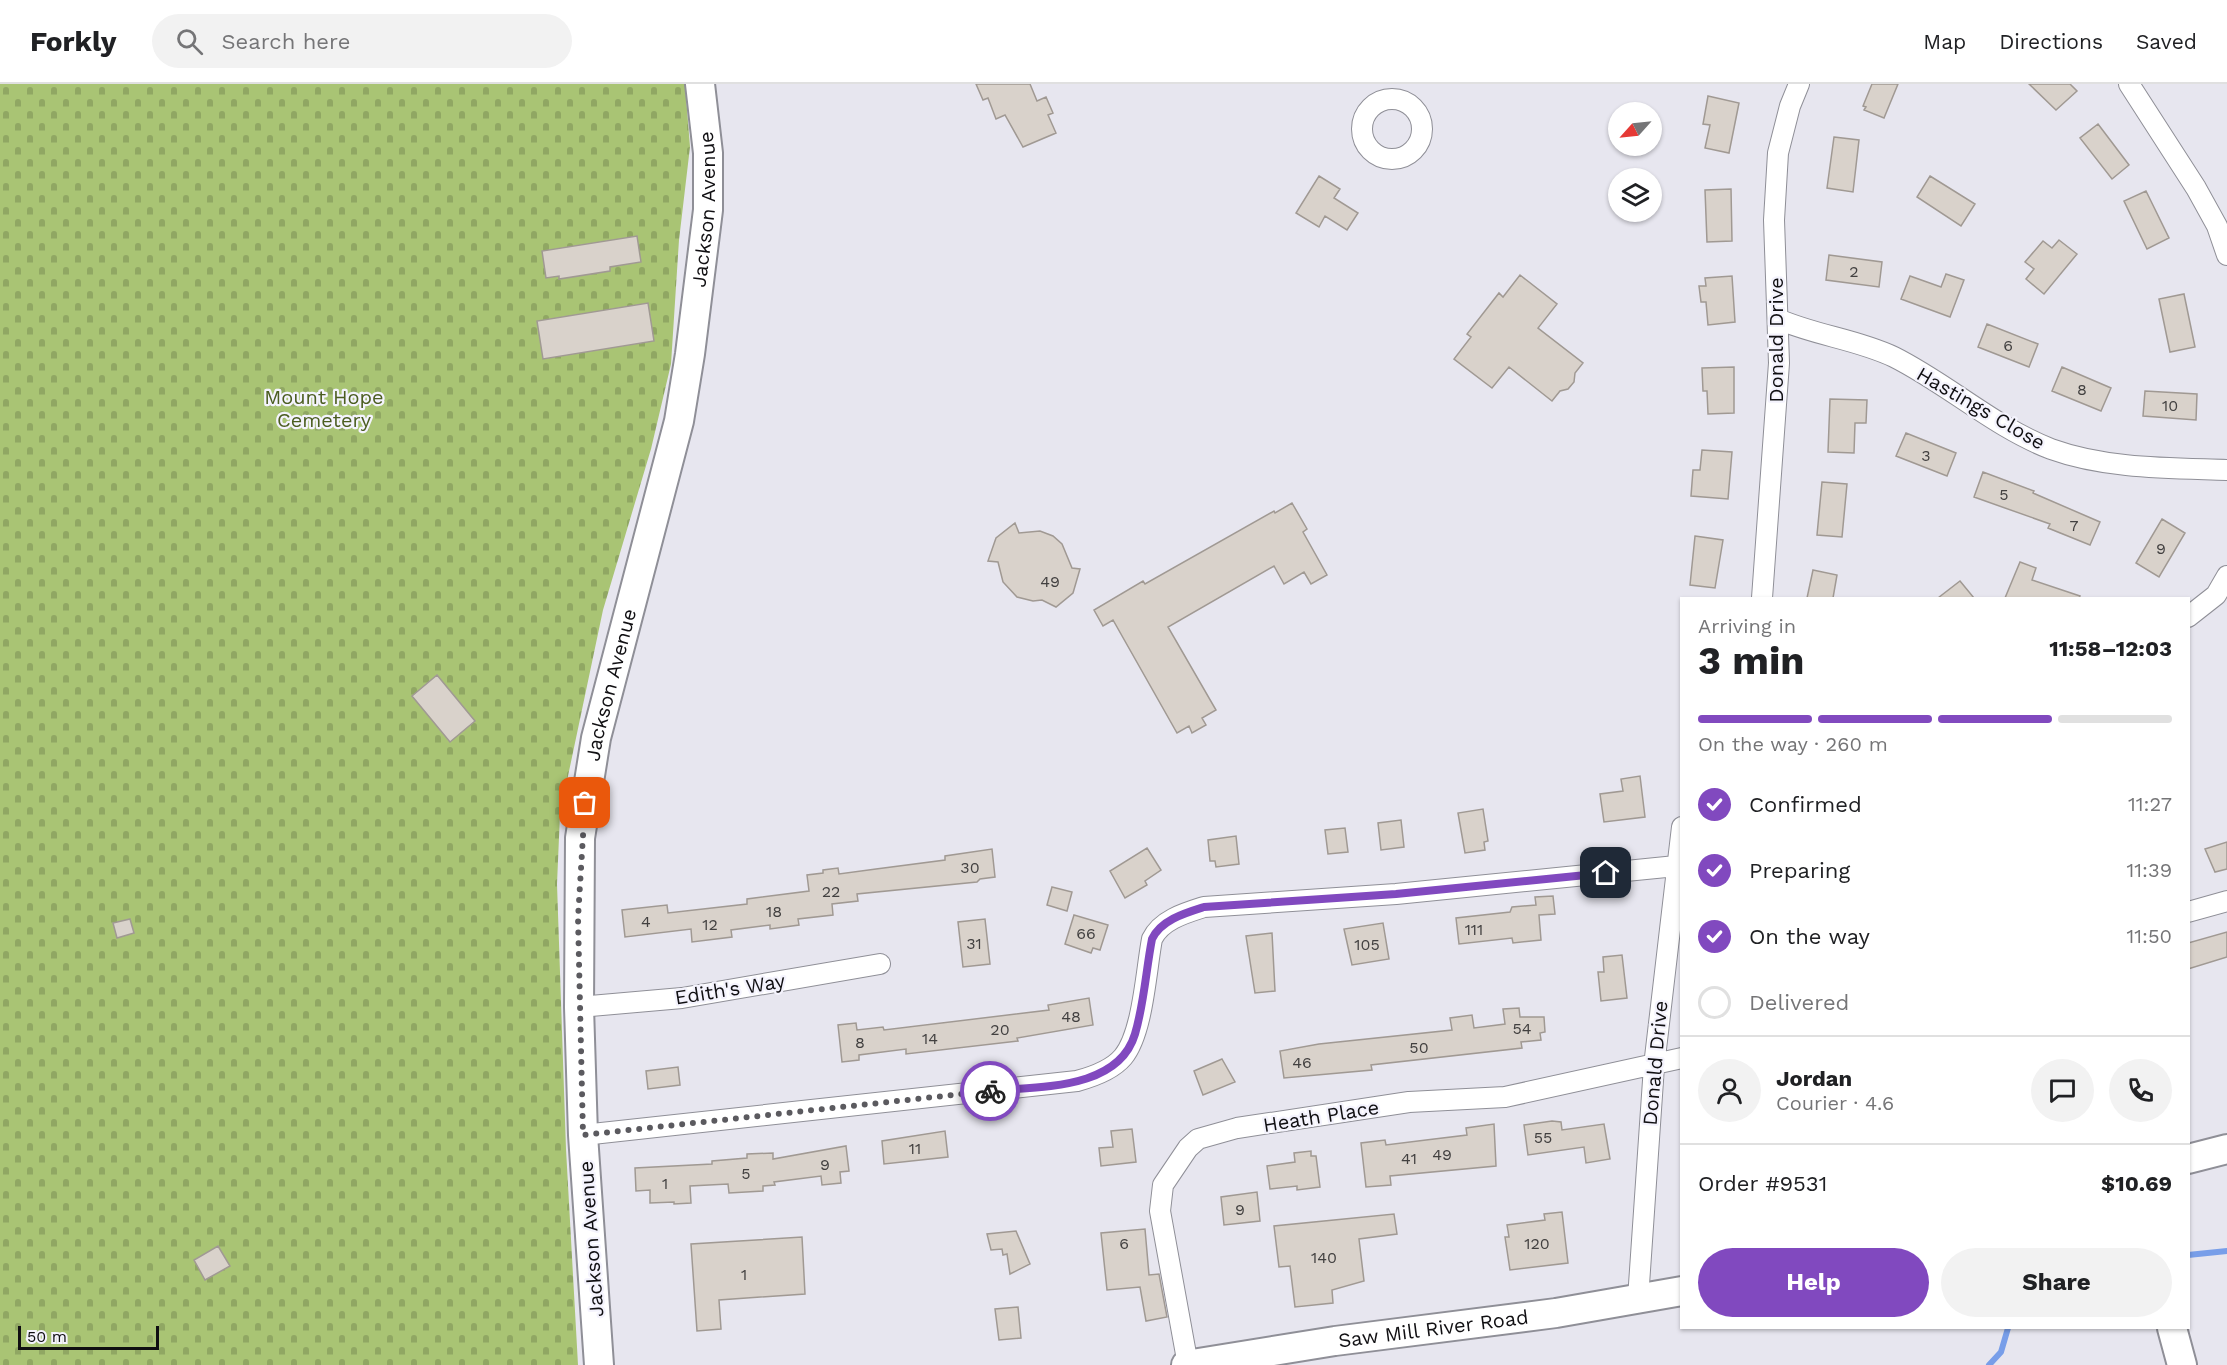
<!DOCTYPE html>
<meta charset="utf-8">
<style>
body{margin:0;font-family:"Work Sans",sans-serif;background:#f2f2f2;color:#202124;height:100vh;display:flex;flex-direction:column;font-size:22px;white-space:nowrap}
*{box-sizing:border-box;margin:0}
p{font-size:20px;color:#757577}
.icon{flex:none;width:33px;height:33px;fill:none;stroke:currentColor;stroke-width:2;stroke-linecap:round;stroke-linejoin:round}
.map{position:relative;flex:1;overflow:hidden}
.side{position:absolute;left:1680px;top:513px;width:510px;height:732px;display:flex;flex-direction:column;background:#fff;border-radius:0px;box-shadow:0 2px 4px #0004}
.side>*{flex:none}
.needle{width:39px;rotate:243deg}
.controls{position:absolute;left:1608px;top:18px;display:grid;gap:12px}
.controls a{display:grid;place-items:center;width:54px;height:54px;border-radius:50%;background:#fff;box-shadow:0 2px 4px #0004;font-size:30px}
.scale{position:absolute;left:18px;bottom:15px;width:141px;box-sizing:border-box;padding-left:6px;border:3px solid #100f12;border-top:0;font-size:16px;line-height:21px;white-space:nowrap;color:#100f12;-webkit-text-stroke:4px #f4f3fd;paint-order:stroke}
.pin{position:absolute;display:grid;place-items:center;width:51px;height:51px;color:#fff;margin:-26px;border-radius:12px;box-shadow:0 3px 9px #0006}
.courier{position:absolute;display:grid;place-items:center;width:60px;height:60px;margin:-30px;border:4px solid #8149bf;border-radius:50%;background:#fff;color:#222;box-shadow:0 2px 8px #0007}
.head em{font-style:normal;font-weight:700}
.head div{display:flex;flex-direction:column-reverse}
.head{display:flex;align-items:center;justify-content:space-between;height:102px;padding:0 18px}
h1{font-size:39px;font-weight:700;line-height:45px}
.bar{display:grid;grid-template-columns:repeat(4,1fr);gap:9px 6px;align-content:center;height:72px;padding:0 18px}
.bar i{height:8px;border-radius:4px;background:#e0e0e0}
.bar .selected{background:#8149bf}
.bar p{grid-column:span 4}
.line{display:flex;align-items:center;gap:15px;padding:0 18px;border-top:2px solid #e0e0e0}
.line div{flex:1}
.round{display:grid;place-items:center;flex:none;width:63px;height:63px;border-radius:32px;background:#f2f2f2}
ol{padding:0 18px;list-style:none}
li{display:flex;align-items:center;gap:18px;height:66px}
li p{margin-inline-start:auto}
li .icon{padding:6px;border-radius:50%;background:#8149bf;color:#fff;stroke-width:4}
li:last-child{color:#757577}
li i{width:33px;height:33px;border:3px solid #e0e0e0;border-radius:50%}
.primary-button{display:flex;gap:12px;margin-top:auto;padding:12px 18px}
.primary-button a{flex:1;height:69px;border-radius:36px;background:#8149bf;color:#fff;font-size:24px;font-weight:700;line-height:69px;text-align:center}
.primary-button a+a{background:#f2f2f2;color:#202124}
header{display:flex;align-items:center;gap:36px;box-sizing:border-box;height:84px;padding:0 30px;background:#fff;border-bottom:2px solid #e0e0e0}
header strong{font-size:28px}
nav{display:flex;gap:33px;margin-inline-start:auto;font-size:21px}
.search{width:420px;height:54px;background:#f2f2f2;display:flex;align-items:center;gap:15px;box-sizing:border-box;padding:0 21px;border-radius:33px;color:#757577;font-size:22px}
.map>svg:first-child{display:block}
</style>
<header>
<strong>Forkly</strong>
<div class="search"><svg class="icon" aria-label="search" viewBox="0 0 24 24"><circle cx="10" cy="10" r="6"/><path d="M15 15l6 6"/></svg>Search here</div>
<nav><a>Map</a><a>Directions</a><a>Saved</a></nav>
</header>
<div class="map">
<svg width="2227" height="1281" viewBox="0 0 2227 1281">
<defs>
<pattern id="cemetery-stones" width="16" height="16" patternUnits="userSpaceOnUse" patternTransform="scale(1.5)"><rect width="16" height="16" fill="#a9c474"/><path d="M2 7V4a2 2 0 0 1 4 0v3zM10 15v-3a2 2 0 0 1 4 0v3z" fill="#90a763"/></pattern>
</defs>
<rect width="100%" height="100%" fill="#e7e6ef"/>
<!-- cemetery -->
<path fill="url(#cemetery-stones)" d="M0 0H685L690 63 679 156 671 280 651 365 603 526 560 730 557 800 566 1065 578 1281H0Z"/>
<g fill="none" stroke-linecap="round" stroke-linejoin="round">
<!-- stream -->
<path stroke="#789ee9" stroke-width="6" d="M2188 1171 2227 1167
M1989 1281 2001 1268 2008 1244"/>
</g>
<!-- building -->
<path fill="#d9d2cb" stroke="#a09993" stroke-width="1.5" d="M976 0H1030L1037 17 1046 13 1053 29 1048 31 1056 49 1023 63 1005 31 996 35 988 14 983 16Z
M1872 0H1898L1884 34 1864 26 1866 23 1863 22Z
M2029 0H2070L2077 7 2056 26Z
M1708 12 1739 19 1729 69 1705 64 1710 41 1703 40Z
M2098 40 2129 81 2112 95 2080 54Z
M1834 53 1859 56 1853 108 1827 104Z
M1319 92 1340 105 1334 114 1358 129 1347 146 1325 132 1319 143 1296 129Z
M1930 92 1975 120 1961 142 1917 113Z
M1731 105 1732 157 1707 158 1705 106Z
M2146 107 2169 154 2147 165 2124 117Z
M637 152 641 178 610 183V187L559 195V192L546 194 542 167Z
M2059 156 2077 170 2044 210 2026 195 2034 185 2025 178 2043 157 2052 164Z
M1829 171 1882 178 1879 203 1826 196Z
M1946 190 1964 196 1950 233 1901 215 1910 192 1941 203Z
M1520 191 1557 220 1538 244 1583 279 1575 289 1574 298 1568 305 1560 307 1552 317 1509 283 1492 304 1454 275 1471 253 1467 250 1499 209 1503 213Z
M1732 192 1735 238 1708 241 1706 218H1701L1699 202H1706L1705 194Z
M2184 210 2195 263 2170 268 2159 215Z
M648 219 654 257 543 275 537 237Z
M1987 240 2038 260 2029 283 1978 263Z
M1734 283V329L1708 330 1707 307H1703L1702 284Z
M2062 283 2111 304 2101 327 2052 307Z
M2145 307 2197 310 2196 336 2143 332Z
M1830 315 1867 316 1866 339H1855L1854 369 1828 368Z
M1906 349 1956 369 1947 392 1896 372Z
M1702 366 1732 368 1728 415 1691 412 1693 386H1700Z
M1983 388 2034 407 2033 409 2100 438 2090 461 2048 444 2050 440 1974 413Z
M1822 398 1847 400 1842 453 1817 451Z
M1292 419 1307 445 1303 448 1327 491 1311 500 1304 488 1284 500 1274 482 1168 543 1216 626 1202 634 1206 641 1192 649 1189 642 1177 649 1113 536 1103 542 1094 526 1143 497 1145 500 1274 427 1275 429Z
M2162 435 2185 449 2159 493 2136 479Z
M1015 439 1019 449 1040 447 1053 452 1062 460 1072 484 1080 485 1073 509 1056 523 1042 516 1033 517 1017 513 1003 498 998 478 988 477 996 454Z
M1695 452 1723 456 1715 504 1690 501Z
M2020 478 2036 484 2032 496 2080 512 2079 514H2005Z
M1813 486 1837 491 1833 514H1807Z
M1960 497 1974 514H1938Z
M437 591 475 637 450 658 412 612Z
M1640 692 1645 733 1604 738 1600 710 1623 707 1621 695Z
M1483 725 1488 757 1484 758 1485 766 1465 769 1458 729Z
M1401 736 1404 763 1381 766 1378 739Z
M1345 744 1348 768 1328 770 1325 746Z
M1236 752 1239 780 1216 783 1215 777H1210L1208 756Z
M2227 758V785L2215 788 2205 765Z
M1147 764 1161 786 1145 797 1147 801 1125 814 1110 787Z
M992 765 995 793 980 795 977 798 857 810 858 817 832 820 833 831 798 835 799 841 770 845V841L731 846 732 853 692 858 691 845 625 853 622 826 667 821 668 829 747 820V815L809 807 807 791 823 789V786L838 784 839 790 876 785 945 776V772Z
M1052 803 1072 808 1067 827 1047 821Z
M1553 812 1555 830 1539 831 1541 856 1513 859 1512 854 1459 860 1456 834 1510 828 1512 823 1536 821 1535 813Z
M1074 831 1108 841 1100 866 1093 864 1091 869 1065 860Z
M130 835 134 849 117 854 113 839Z
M985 835 990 880 963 883 958 838Z
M1383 839 1389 875 1352 881 1344 845Z
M2227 848V873L2188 885V859Z
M1272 849 1275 907 1255 909 1246 852Z
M1622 871 1627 914 1601 917 1598 888H1604L1603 873Z
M1089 914 1093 941 1017 954 1018 957 906 970V965L859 971V976L842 978 838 941 856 939 857 946 883 943 884 946 1049 926 1048 921Z
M1519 924 1520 933H1544L1545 948 1540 949 1541 956 1521 958 1522 964 1371 981 1372 986 1284 994 1280 967 1319 960 1452 946 1450 934 1472 931 1474 944 1505 940 1503 925Z
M1222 975 1235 998 1203 1011 1194 987Z
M678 983 680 1001 648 1005 646 987Z
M1552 1037 1561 1038 1562 1046 1604 1040 1610 1075 1586 1079 1584 1063 1528 1071 1524 1041Z
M1494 1040 1496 1082 1390 1092 1391 1101 1366 1103 1361 1059 1385 1056 1386 1061 1426 1056 1467 1051 1466 1044Z
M1132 1045 1136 1078 1101 1082 1099 1064 1113 1063 1111 1047Z
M945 1047 948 1073 884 1080 882 1057Z
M846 1062 849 1087 840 1088 841 1099 822 1101 821 1092 774 1098 775 1101 763 1102V1107L729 1109 728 1100 690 1102 691 1119 674 1120V1118L650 1119V1106L636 1107 635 1084 712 1080V1077L747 1074V1070L773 1069V1075Z
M1311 1067V1072H1316L1320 1103 1297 1106V1102L1270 1105 1267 1082 1295 1078 1294 1069Z
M1257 1108 1260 1137 1224 1141 1221 1113Z
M1562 1128 1568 1179 1510 1186 1505 1153H1509L1507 1141 1545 1136 1544 1130Z
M1394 1130 1397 1150 1359 1155 1364 1197 1332 1206 1333 1219 1295 1223 1290 1182 1279 1183 1274 1142Z
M1145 1145 1149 1191 1159 1190 1167 1233 1146 1237 1140 1203 1107 1206 1101 1149Z
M1016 1147 1030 1180 1010 1190 1007 1170 1003 1171 1002 1165 991 1166 987 1150Z
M802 1153 805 1210 719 1216 721 1245 697 1247 691 1160Z
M218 1162 230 1182 205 1196 194 1176Z
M1018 1223 1021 1254 999 1256 995 1225Z"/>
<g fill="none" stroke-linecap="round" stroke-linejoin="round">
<!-- minor casing -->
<g stroke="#8f8f97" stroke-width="22">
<path id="minor" d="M2129 0 2196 104 2217 142 2227 171
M1362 45a30 30 0 1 1 60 0a30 30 0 1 1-60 0Z
M1778 235C1817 252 1856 255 1894 273 1948 300 1994 343 2051 365 2106 385 2170 384 2227 386
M1762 514 1779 279 1774 136 1778 69 1790 22 1799 0
M2188 533 2216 511 2227 492
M2188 828 2227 817
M579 923 682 914 880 880
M583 1051 1077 997C1092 993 1112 986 1123 973 1143 949 1146 887 1152 855 1161 836 1185 829 1204 823L1396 810 1676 782
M1638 1215 1654 982 1682 743
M1188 1281 1160 1127 1163 1101 1188 1064 1198 1055 1237 1044 1409 1018 1505 1013 1682 974"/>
</g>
<!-- secondary casing -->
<g stroke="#8f8f97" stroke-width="32">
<g id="secondary">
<path d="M2188 1075 2227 1065"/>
<path d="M2172 1244 2182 1281"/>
<path id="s1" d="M599 1281 583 1051 579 923 580 754 596 654 679 337 690 270 708 126V69L700 0"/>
<path id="s2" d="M1186 1281 1335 1257 1556 1229 1682 1207"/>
</g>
</g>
<!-- minor -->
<use href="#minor" stroke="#fff" stroke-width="20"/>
<!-- secondary -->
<use href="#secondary" stroke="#fff" stroke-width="28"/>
</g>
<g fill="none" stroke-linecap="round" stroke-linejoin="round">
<!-- done -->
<path stroke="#5b5a5f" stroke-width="6" stroke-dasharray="0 10.8" d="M585 719 578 834 583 1051 990 1007"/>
<!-- route -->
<path stroke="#8149bf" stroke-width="8" d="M990 1007C1037 1002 1118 1007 1135 950 1144 920 1146 886 1152 855 1161 836 1185 829 1204 823L1396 810 1606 789"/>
</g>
<g text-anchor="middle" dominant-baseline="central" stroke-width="4.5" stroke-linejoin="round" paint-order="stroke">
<!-- number labels -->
<g font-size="16" fill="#424040">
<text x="1854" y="187">2</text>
<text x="2008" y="261">6</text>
<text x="2082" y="305">8</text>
<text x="2170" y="321">10</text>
<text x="1926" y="371">3</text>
<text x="2004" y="410">5</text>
<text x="2074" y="441">7</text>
<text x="2161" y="464">9</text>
<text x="1050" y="497">49</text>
<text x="970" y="783">30</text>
<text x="831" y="807">22</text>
<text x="774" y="827">18</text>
<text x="646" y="837">4</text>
<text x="710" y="840">12</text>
<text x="1474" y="845">111</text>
<text x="1086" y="849">66</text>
<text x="974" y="859">31</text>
<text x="1367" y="860">105</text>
<text x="1071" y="932">48</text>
<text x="1522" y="944">54</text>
<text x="1000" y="945">20</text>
<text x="930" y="954">14</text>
<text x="860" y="958">8</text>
<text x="1419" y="963">50</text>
<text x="1302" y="978">46</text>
<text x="1543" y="1053">55</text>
<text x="915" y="1064">11</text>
<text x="1442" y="1070">49</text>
<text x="1409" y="1074">41</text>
<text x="825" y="1080">9</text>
<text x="746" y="1089">5</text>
<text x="665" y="1099">1</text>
<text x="1240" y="1125">9</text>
<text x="1124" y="1159">6</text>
<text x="1537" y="1159">120</text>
<text x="1324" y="1173">140</text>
<text x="744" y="1190">1</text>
</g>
<!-- street labels -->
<g font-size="20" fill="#100f12" stroke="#f4f3fd">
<text stroke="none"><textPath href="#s1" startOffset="1170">Jackson Avenue</textPath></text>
<text transform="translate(1776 256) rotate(-90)">Donald Drive</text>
<text transform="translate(1981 324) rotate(30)">Hastings Close</text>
<text stroke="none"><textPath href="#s1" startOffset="684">Jackson Avenue</textPath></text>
<text transform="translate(730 905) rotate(-9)">Edith's Way</text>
<text transform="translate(1655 979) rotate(-85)">Donald Drive</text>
<text transform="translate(1321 1032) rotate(-9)">Heath Place</text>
<text transform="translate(591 1155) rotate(-94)">Jackson Avenue</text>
<text stroke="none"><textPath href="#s2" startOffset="250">Saw Mill River Road</textPath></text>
</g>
<!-- park labels -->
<g font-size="20" fill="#4b5d20" stroke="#f4f3fd">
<text x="324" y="313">Mount Hope<tspan x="324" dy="23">Cemetery</tspan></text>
</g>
</g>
</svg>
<div class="controls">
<a><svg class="needle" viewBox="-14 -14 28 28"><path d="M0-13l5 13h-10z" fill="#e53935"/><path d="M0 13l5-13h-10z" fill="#757577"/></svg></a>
<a><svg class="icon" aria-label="layers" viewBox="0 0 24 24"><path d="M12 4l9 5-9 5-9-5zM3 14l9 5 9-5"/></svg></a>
</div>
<div class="scale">50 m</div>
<div class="pin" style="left:585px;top:719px;background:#ea580c"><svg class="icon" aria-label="bag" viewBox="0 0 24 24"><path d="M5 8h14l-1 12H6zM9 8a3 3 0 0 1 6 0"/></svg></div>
<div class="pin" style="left:1606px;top:789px;background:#1f2937"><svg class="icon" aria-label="home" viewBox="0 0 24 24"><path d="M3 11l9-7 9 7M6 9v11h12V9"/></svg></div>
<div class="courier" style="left:990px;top:1007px"><svg class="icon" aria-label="bike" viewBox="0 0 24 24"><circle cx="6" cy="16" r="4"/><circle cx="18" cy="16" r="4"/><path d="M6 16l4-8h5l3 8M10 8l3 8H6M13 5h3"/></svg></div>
<section class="side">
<div class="head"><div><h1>3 min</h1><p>Arriving in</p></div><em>11:58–12:03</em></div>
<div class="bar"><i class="selected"></i><i class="selected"></i><i class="selected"></i><i></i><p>On the way · 260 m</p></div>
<ol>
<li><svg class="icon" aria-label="check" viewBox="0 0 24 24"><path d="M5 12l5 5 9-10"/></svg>Confirmed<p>11:27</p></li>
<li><svg class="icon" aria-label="check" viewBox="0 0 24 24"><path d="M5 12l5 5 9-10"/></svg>Preparing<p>11:39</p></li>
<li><svg class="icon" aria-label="check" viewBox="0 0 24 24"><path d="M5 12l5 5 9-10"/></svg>On the way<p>11:50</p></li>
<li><i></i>Delivered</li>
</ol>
<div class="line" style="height:108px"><a class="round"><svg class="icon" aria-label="person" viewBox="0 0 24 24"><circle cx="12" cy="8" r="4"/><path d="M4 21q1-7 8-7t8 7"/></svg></a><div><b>Jordan</b><p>Courier · 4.6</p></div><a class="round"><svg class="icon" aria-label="chat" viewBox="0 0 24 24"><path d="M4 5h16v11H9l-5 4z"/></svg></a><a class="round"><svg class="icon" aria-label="phone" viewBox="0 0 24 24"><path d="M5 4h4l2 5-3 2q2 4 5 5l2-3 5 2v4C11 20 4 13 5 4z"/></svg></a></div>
<div class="line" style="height:78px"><div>Order #9531</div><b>$10.69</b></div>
<div class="primary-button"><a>Help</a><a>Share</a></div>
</section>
</div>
